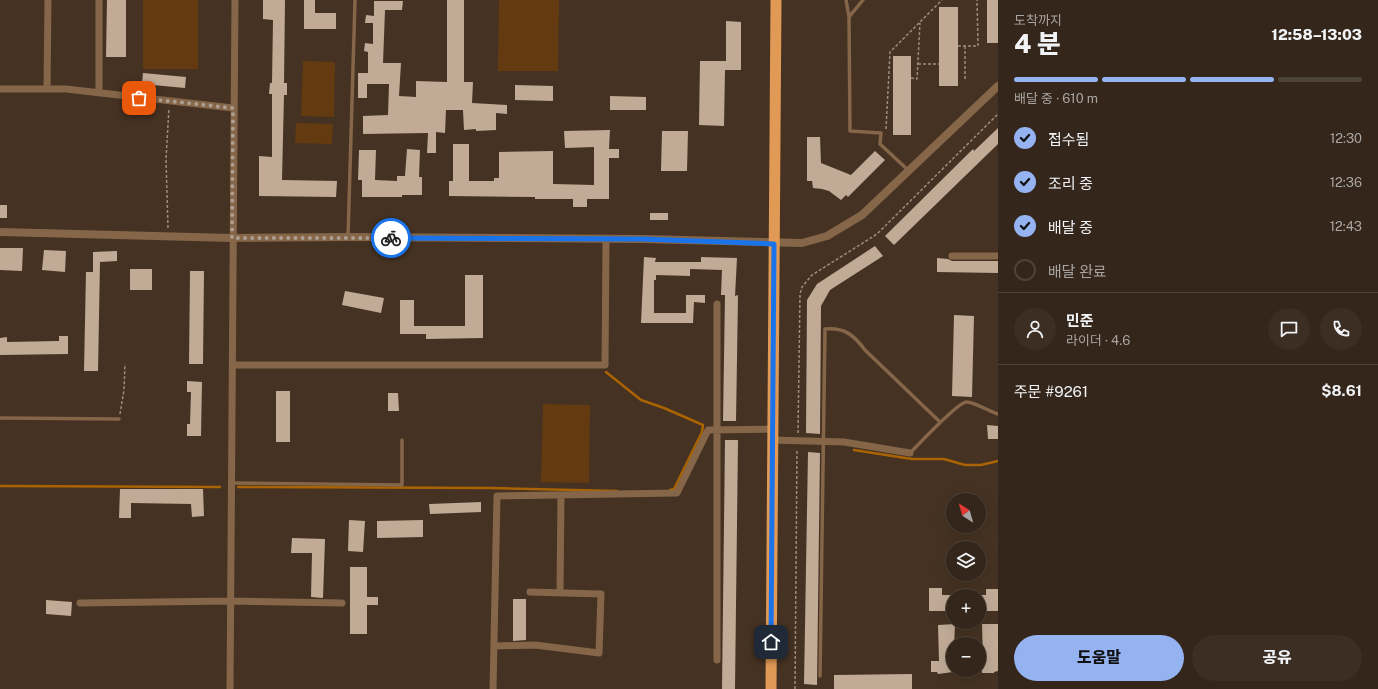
<!DOCTYPE html>
<html lang="ko">
<meta charset="utf-8">
<style>
body{margin:0;font-family:"Public Sans","Noto Sans KR",sans-serif;background:#3c2e23;color:#f1f3f6;height:100vh;display:flex;flex-direction:column;font-size:15px;white-space:nowrap}
*{box-sizing:border-box;margin:0}
p{font-size:13px;color:#a9a5a2}
.icon{flex:none;width:22px;height:22px;fill:none;stroke:currentColor;stroke-width:2;stroke-linecap:round;stroke-linejoin:round}
.map{position:relative;flex:1;overflow:hidden}
.side{display:flex;flex-direction:column;background:#34261a;width:380px}
.side>*{flex:none}
.needle{width:26px;rotate:323deg}
.tools{position:absolute;left:946px;top:493px;display:grid;gap:8px}
.tools a{display:grid;place-items:center;width:40px;height:40px;border-radius:50%;background:#34261a;box-shadow:0 4px 16px #0002,0 0 0 1px #4e4339;font-size:20px}
.pin{position:absolute;display:grid;place-items:center;width:34px;height:34px;color:#fff;margin:-17px;border-radius:8px;box-shadow:0 2px 6px #0006}
.courier{position:absolute;display:grid;place-items:center;width:40px;height:40px;margin:-20px;border:3px solid #1a73e8;border-radius:50%;background:#fff;color:#222;box-shadow:0 1px 5px #0007}
.overview em{font-style:normal;font-weight:800}
.overview div{display:flex;flex-direction:column-reverse}
.overview{display:flex;align-items:center;justify-content:space-between;height:68px;padding:0 16px}
h1{font-size:26px;font-weight:800;line-height:30px}
.bar{display:grid;grid-template-columns:repeat(4,1fr);gap:6px 4px;align-content:center;height:48px;padding:0 16px}
.bar i{height:5px;border-radius:3px;background:#4e4339}
.bar .active{background:#95b2f1}
.bar p{grid-column:span 4}
.line{display:flex;align-items:center;gap:10px;padding:0 16px;border-top:1px solid #4e4339}
.line div{flex:1}
.round{display:grid;place-items:center;flex:none;width:42px;height:42px;border-radius:21px;background:#3c2e23}
ol{padding:0 16px;list-style:none}
li{display:flex;align-items:center;gap:12px;height:44px}
li p{margin-inline-start:auto}
li .icon{padding:4px;border-radius:50%;background:#95b2f1;color:#111;stroke-width:4}
li:last-child{color:#a9a5a2}
li i{width:22px;height:22px;border:2px solid #4e4339;border-radius:50%}
.action{display:flex;gap:8px;margin-top:auto;padding:8px 16px}
.action a{flex:1;height:46px;border-radius:24px;background:#95b2f1;color:#111;font-size:16px;font-weight:800;line-height:46px;text-align:center}
.action a+a{background:#3c2e23;color:#f1f3f6}
main{display:flex;flex:1;min-height:0}
.map>svg:first-child{display:block}
</style>
<main>
<div class="map">
<svg width="998" height="689" viewBox="0 0 998 689">
<rect width="100%" height="100%" fill="#453222"/>
<!-- green -->
<path fill="#643b10" d="M143 0H198V69H143Z
M499 0H559L558 71H498Z
M303 61 335 62 334 117 301 116Z
M296 123 333 124 332 144 295 143Z
M543 404 590 405 589 483 541 482Z"/>
<g fill="none" stroke-linecap="round" stroke-linejoin="round">
<!-- stream -->
<path stroke="#aa6302" stroke-width="2.5" d="M606 372 641 400 664 408 703 425 702 432 674 489 670 490
M854 450 912 459H944L965 465H981L998 461
M0 486 220 487
M238 487 492 488 617 491"/>
</g>
<!-- building -->
<path fill="#c1ab97" d="M107 0H126V57H106Z
M263 0H285L284 83H287V95H284L282 180 337 181 336 197 259 196V156L272 157V94H269L270 83H272L273 20 263 19Z
M304 0H315V13H336V29H304Z
M447 0H464V82H473L472 103 507 105V114L496 113V130L476 131V129L464 130 463 110H446L445 133 436 132V153H427L428 133 363 134V116L388 115 389 84H367V98H358V73H368V52L364 51 365 43 373 44V23H365L366 15 374 16V1H403L402 10H385L383 63H401L399 96 416 97V81L447 82Z
M987 0H998V43H987Z
M939 7H958V86H939Z
M726 21 741 22V70H725L724 126 699 125 700 61H726Z
M893 56H911V135H893Z
M143 73 186 77 185 88 142 84Z
M515 85 553 86V101L515 100Z
M610 96 646 97V110H610Z
M998 128V144L894 245 885 236 973 149 974 151Z
M610 130 609 149H619V158H609V199H587V207H573V199H535V197L449 196V181H453V144H469V181H494V178H499V152L553 151V184L594 185V147L565 148 564 131Z
M662 131H688L687 171H661Z
M807 137H820L821 163 851 175 875 151 885 160 848 197 846 195 841 200 829 191 822 189 813 188 812 181H807Z
M407 149 420 150 419 177H422V195H402V197H362V180H358L359 150H376L375 180 397 181V176H405Z
M0 205H7V218H0Z
M650 213H668V220H650Z
M875 246 883 256 830 290 821 306 820 434 806 433 807 300 817 284Z
M0 248H23L22 271 0 270Z
M44 250 66 251 65 272 42 270Z
M117 251V261L100 262 98 371H84L86 272H93V252Z
M644 257 656 258 655 262H701V257L737 258 735 296 738 295 736 421H723L725 295H721L722 270 690 269V276L656 275V280H654V313H686V295H705V303L694 302 693 323H641Z
M937 258 948 259 952 261H998V273L937 272Z
M130 269H152V290H130Z
M190 271H204L203 364H189Z
M465 275H483V338L426 339V334H400V300H414V326H465Z
M345 291 384 298 381 313 342 305Z
M954 315 974 316 972 397 952 396Z
M59 336H68V354L0 355V338L7 337V342L59 341Z
M187 381 202 382 201 436H187V424H190L191 392H187Z
M276 391H290V442H276Z
M388 393H398L399 411H388Z
M987 425 998 426V439H988Z
M725 440H738L735 689H722Z
M808 452 820 453 817 685 804 684Z
M120 489H203L204 516 192 517 191 504 131 503V518H119Z
M481 502V512L430 514 429 504Z
M349 520 365 521 363 552 348 551Z
M423 520V537L377 538V521Z
M292 538 325 539 323 598 311 597 312 553H291Z
M350 567H367V597H378V605H367V634H350Z
M929 588H942V595H953V611H929Z
M986 589H998V611H979V595H986Z
M513 599H526V640L513 641Z
M46 600 72 602 71 616 46 614Z
M955 624 953 672 938 674 937 672H931V661H939L938 625Z
M982 624H998V671L994 672V673H982V671H979V660H983Z
M912 674V689H834V675Z"/>
<g fill="none" stroke-linecap="round" stroke-linejoin="round">
<!-- path -->
<path stroke="#9c8d80" stroke-width="1.5" stroke-dasharray="3 2" stroke-linecap="butt" d="M958 46H978L977 0
M965 46V80
M918 64H939
M911 78 917 79 920 23
M886 129 890 52 942 0
M168 228 166 159 169 108
M120 414 124 390 125 364
M798 433 800 294 802 287 812 275 877 234 998 114
M795 689 797 449"/>
<!-- service -->
<path stroke="#856649" stroke-width="3.5" d="M846 0 849 17 850 131 881 133 880 144 908 170
M849 17 863 0
M348 237 355 0
M0 418 119 419
M910 453C919 444 957 403 966 402 973 401 990 412 998 414
M232 483 402 485V440
M820 676 825 329C844 327 854 335 865 350L940 422"/>
<!-- minor -->
<path stroke="#856649" stroke-width="7" d="M0 89H66L233 108
M47 89 48 0
M99 93V0
M952 256H998
M233 365H605L606 240
M772 440 844 442 910 453
M560 593 561 495
M80 603 230 601 342 603
M494 646 535 645 599 653 601 594 530 592
M717 660V304
M230 689 235 0
M493 689 497 496 677 493 708 430 773 429"/>
<!-- tertiary -->
<path stroke="#856649" stroke-width="8" d="M0 232 232 238 348 237 643 239 802 243 827 236 862 215 998 86"/>
<!-- trunk -->
<path stroke="#e19a56" stroke-width="11" d="M771 689 776 0"/>
</g>
<g fill="none" stroke-linecap="round" stroke-linejoin="round">
<!-- done -->
<path stroke="#ad9f92" stroke-width="4" stroke-dasharray="0 7.2" d="M139 98 233 108 232 238H391"/>
<!-- route -->
<path stroke="#1a73e8" stroke-width="5" d="M391 238 642 239 774 244 771 642"/>
</g>
</svg>
<div class="tools">
<a><svg class="needle" viewBox="-14 -14 28 28"><path d="M0-13l5 13h-10z" fill="#e53935"/><path d="M0 13l5-13h-10z" fill="#a9a5a2"/></svg></a>
<a><svg class="icon" aria-label="layers" viewBox="0 0 24 24"><path d="M12 4l9 5-9 5-9-5zM3 14l9 5 9-5"/></svg></a>
<a>+</a>
<a>−</a>
</div>
<div class="pin" style="left:139px;top:98px;background:#ea580c"><svg class="icon" aria-label="bag" viewBox="0 0 24 24"><path d="M5 8h14l-1 12H6zM9 8a3 3 0 0 1 6 0"/></svg></div>
<div class="pin" style="left:771px;top:642px;background:#1f2937"><svg class="icon" aria-label="home" viewBox="0 0 24 24"><path d="M3 11l9-7 9 7M6 9v11h12V9"/></svg></div>
<div class="courier" style="left:391px;top:238px"><svg class="icon" aria-label="bike" viewBox="0 0 24 24"><circle cx="6" cy="16" r="4"/><circle cx="18" cy="16" r="4"/><path d="M6 16l4-8h5l3 8M10 8l3 8H6M13 5h3"/></svg></div>
</div>
<section class="side">
<div class="overview"><div><h1>4 분</h1><p>도착까지</p></div><em>12:58–13:03</em></div>
<div class="bar"><i class="active"></i><i class="active"></i><i class="active"></i><i></i><p>배달 중 · 610 m</p></div>
<ol>
<li><svg class="icon" aria-label="check" viewBox="0 0 24 24"><path d="M5 12l5 5 9-10"/></svg>접수됨<p>12:30</p></li>
<li><svg class="icon" aria-label="check" viewBox="0 0 24 24"><path d="M5 12l5 5 9-10"/></svg>조리 중<p>12:36</p></li>
<li><svg class="icon" aria-label="check" viewBox="0 0 24 24"><path d="M5 12l5 5 9-10"/></svg>배달 중<p>12:43</p></li>
<li><i></i>배달 완료</li>
</ol>
<div class="line" style="height:72px"><a class="round"><svg class="icon" aria-label="person" viewBox="0 0 24 24"><circle cx="12" cy="8" r="4"/><path d="M4 21q1-7 8-7t8 7"/></svg></a><div><b>민준</b><p>라이더 · 4.6</p></div><a class="round"><svg class="icon" aria-label="chat" viewBox="0 0 24 24"><path d="M4 5h16v11H9l-5 4z"/></svg></a><a class="round"><svg class="icon" aria-label="phone" viewBox="0 0 24 24"><path d="M5 4h4l2 5-3 2q2 4 5 5l2-3 5 2v4C11 20 4 13 5 4z"/></svg></a></div>
<div class="line" style="height:52px"><div>주문 #9261</div><b>$8.61</b></div>
<div class="action"><a>도움말</a><a>공유</a></div>
</section>
</main>
